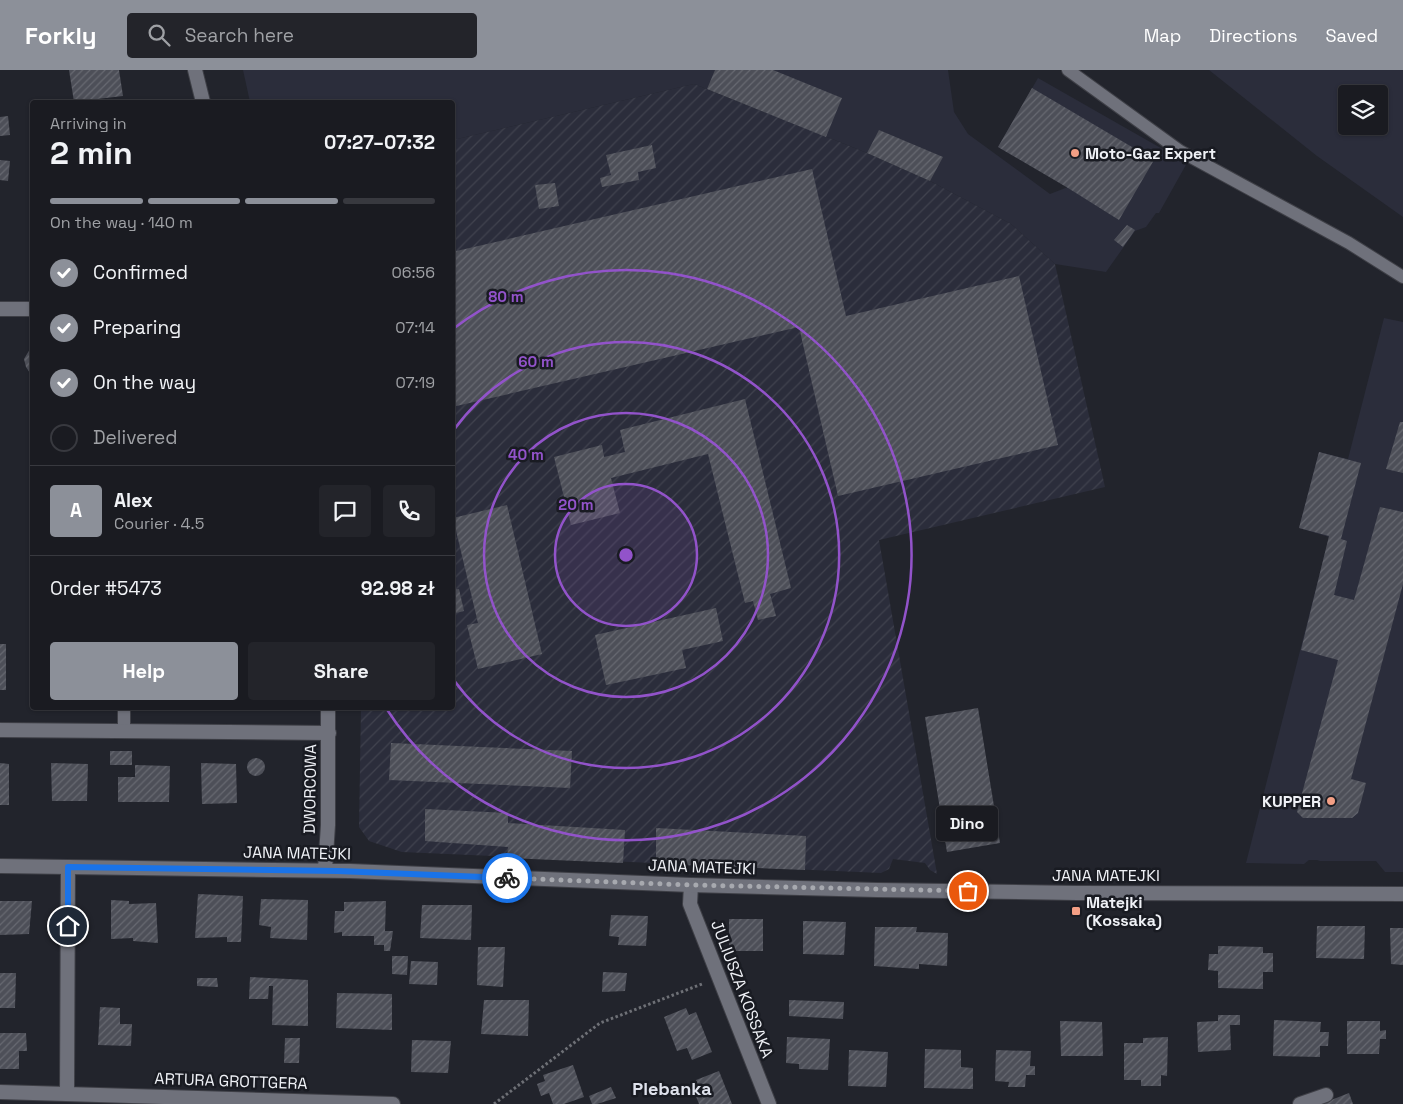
<!DOCTYPE html>
<meta charset="utf-8">
<style>
body{margin:0;font-family:"Space Grotesk",sans-serif;background:#23242a;color:#f1f3f6;height:100vh;display:flex;flex-direction:column;font-size:19px;white-space:nowrap}
*{box-sizing:border-box;margin:0}
p{font-size:16px;color:#9fa1a5}
.icon{flex:none;width:28px;height:28px;fill:none;stroke:currentColor;stroke-width:2;stroke-linecap:round;stroke-linejoin:round}
.map{position:relative;flex:1;overflow:hidden}
.panel{position:absolute;left:30px;top:30px;width:425px;height:610px;display:flex;flex-direction:column;background:#1a1b21;border-radius:5px;box-shadow:0 1px 4px #0004,0 0 0 1px #38393f}
.panel>*{flex:none}
.tools{position:absolute;left:1338px;top:15px;display:grid;gap:10px}
.tools a{display:grid;place-items:center;width:50px;height:50px;border-radius:5px;background:#1a1b21;box-shadow:0 1px 4px #0004,0 0 0 1px #38393f;font-size:25px}
.pin{position:absolute;display:grid;place-items:center;width:42px;height:42px;color:#fff;margin:-21px;border:2px solid #fff;border-radius:50%;box-shadow:0 1px 5px #0007}
.courier{position:absolute;display:grid;place-items:center;width:50px;height:50px;margin:-25px;border:4px solid #1a73e8;border-radius:50%;background:#fff;color:#222;box-shadow:0 1px 6px #0007}
.bubble{position:absolute;height:35px;border-radius:5px;background:#1a1b21;box-shadow:0 1px 4px #0004,0 0 0 1px #38393f;font-size:16px;font-weight:700;line-height:35px;text-align:center}
.summary em{font-style:normal;font-weight:700}
.summary div{display:flex;flex-direction:column-reverse}
.summary{display:flex;align-items:center;justify-content:space-between;height:85px;padding:0 20px}
h1{font-size:32px;font-weight:700;line-height:38px}
.bar{display:grid;grid-template-columns:repeat(4,1fr);gap:8px 5px;align-content:center;height:60px;padding:0 20px}
.bar i{height:6px;border-radius:4px;background:#38393f}
.bar .current{background:#8c9099}
.bar p{grid-column:span 4}
.line{display:flex;align-items:center;gap:12px;padding:0 20px;border-top:1px solid #38393f}
.line div{flex:1}
.round{display:grid;place-items:center;flex:none;width:52px;height:52px;border-radius:5px;background:#23242a}
ol{padding:0 20px;list-style:none}
li{display:flex;align-items:center;gap:15px;height:55px}
li p{margin-inline-start:auto}
li .icon{padding:5px;border-radius:50%;background:#8c9099;color:#fff;stroke-width:4}
li:last-child{color:#9fa1a5}
li i{width:28px;height:28px;border:2px solid #38393f;border-radius:50%}
.button{display:flex;gap:10px;margin-top:auto;padding:10px 20px}
.button a{flex:1;height:58px;border-radius:5px;background:#8c9099;color:#fff;font-size:20px;font-weight:700;line-height:58px;text-align:center}
.button a+a{background:#23242a;color:#f1f3f6}
header{display:flex;align-items:center;gap:30px;box-sizing:border-box;height:70px;padding:0 25px;background:#8c9099;color:#fff}
header strong{font-size:24px}
nav{display:flex;gap:28px;margin-inline-start:auto;font-size:18px}
.search{width:350px;height:45px;background:#23242a;display:flex;align-items:center;gap:12px;box-sizing:border-box;padding:0 18px;border-radius:5px;color:#9fa1a5;font-size:19px}
.map>svg:first-child{display:block}
</style>
<header>
<strong>Forkly</strong>
<div class="search"><svg class="icon" aria-label="search" viewBox="0 0 24 24"><circle cx="10" cy="10" r="6"/><path d="M15 15l6 6"/></svg>Search here</div>
<nav><a>Map</a><a>Directions</a><a>Saved</a></nav>
</header>
<div class="map">
<svg width="1403" height="1034" viewBox="0 0 1403 1034">
<defs>
<pattern id="industrial-furrows" width="10" height="10" patternUnits="userSpaceOnUse" patternTransform="scale(1.25)"><rect width="10" height="10" fill="#2b2d3b"/><path d="M-1 1l2-2M0 10L10 0M9 11l2-2" fill="none" stroke="#40424e"/></pattern>
<pattern id="building-hatch" width="6" height="6" patternUnits="userSpaceOnUse" patternTransform="scale(1.25)"><rect width="6" height="6" fill="#4d4f58"/><path d="M-1 1l2-2M0 6l6-6M5 7l2-2" fill="none" stroke="#676971"/></pattern>
</defs>
<rect width="100%" height="100%" fill="#22242c"/>
<!-- built -->
<path fill="#2b2d3b" fill-rule="evenodd" d="M243 0H948L954 42 968 64 1050 124 1068 117 998 77 1038 8 1187 93 1159 143H1156L1146 157 1135 161 1106 202 1055 194 1011 154 930 111 867 83 694 14 453 70 452 32H250Z
M1209 0H1403V147L1317 86ZM1346 24H1379V56H1346Z
M1384 248 1403 252V802H1385L1376 791H1320L1317 790H1309L1304 794 1246 793 1329 467 1299 458 1319 382 1348 389Z"/>
<!-- industrial -->
<path fill="url(#industrial-furrows)" d="M694 14 867 83 930 111 1011 154 1055 194 1105 417 879 470 937 804 930 800 925 793 893 789 889 799 881 803 402 782 369 771 359 757 361 638H452L453 70Z"/>
<!-- building -->
<path fill="url(#building-hatch)" d="M69 0H119L123 26 97 29V32H74Z
M715 0H773L842 28 826 67 707 19Z
M1032 18 1154 90 1119 150 1068 118 998 77Z
M8 46 10 65 0 66V47Z
M879 60 943 87 930 111 867 83Z
M652 75 656 98 638 102 639 110 602 117 600 108 611 105 606 85Z
M0 90 10 91 8 111 0 110Z
M812 99 846 246 1019 206 1058 375 838 426 799 257 452 337V182Z
M555 113 559 136 539 139 535 115Z
M1127 155 1135 160 1123 177 1114 170Z
M30 279H32V315H29L30 303 26 297 24 289Z
M745 329 791 518 770 524 776 546 758 550 753 531 745 533 708 384 611 408 620 443 571 455 554 387 602 375 604 387 625 382 620 360Z
M1400 352H1403V403L1386 399Z
M1319 382 1361 393 1341 469 1347 471 1334 525 1354 530 1380 437 1403 442V514L1351 709 1366 713 1358 743 1352 748H1303L1297 742 1338 590 1301 580 1329 466 1299 458Z
M507 435 542 584 478 599 467 555 478 553 453 448Z
M459 519 464 541 452 544V520Z
M716 538 723 571 682 580 686 598 606 615 595 565Z
M0 574H6V620H0Z
M978 638 1000 773 947 782 925 647Z
M391 673 572 681 570 718 389 710Z
M110 681H132V695H110Z
M247 697a9 9 0 1 1 18 0a9 9 0 1 1-18 0Z
M0 693 9 694V735H0Z
M51 693 88 694 87 731H52Z
M201 693 236 694 237 733 202 734Z
M135 695 170 696 169 732H118V707H135Z
M425 739 508 743V753L625 760 623 793 507 788 508 777 425 771Z
M656 758 806 766 805 800 656 794Z
M198 824 243 826 241 872H227V867L195 868Z
M261 829 308 830 307 870 270 868 271 857 259 855Z
M111 830 129 831V834L156 833 158 873 133 871V868L111 869Z
M0 831H32L29 864 0 865Z
M386 831 385 861H393L390 881H384V875H374V866H342V862L334 863 335 841H344V832Z
M422 835H472L471 870 420 868Z
M611 845 648 846 646 876 618 875 619 867 609 866Z
M729 849H763V881H729Z
M803 851 846 852 844 885 803 884Z
M1317 856H1365L1364 889 1316 888Z
M875 857H917L916 862 948 863 947 896 919 894V899L874 896Z
M1390 858H1403V895L1391 894Z
M1218 876 1263 877V883H1273V902H1263V919L1218 918V901L1208 900 1209 884H1218Z
M478 877H505L503 917 477 915Z
M392 886H408L407 905 392 904Z
M411 891 438 892 437 915 409 914Z
M603 902 627 903 625 921 602 922Z
M0 903H16L15 938H0Z
M250 907 308 910V956L272 955 273 916H269L268 929H249Z
M197 908H217L218 917 197 916Z
M337 923 392 924V960L336 958Z
M484 930H529L528 966 481 964Z
M789 930 844 932 843 949 789 946Z
M100 937 120 938V954H132L131 976 98 975Z
M686 938 689 945 696 942 712 982 692 990 687 978 677 981 664 947Z
M1218 945H1240V955H1230L1231 980 1198 982 1197 952 1218 951Z
M1274 950 1321 952 1320 962H1329L1328 976H1320V987L1273 986Z
M1060 951 1102 952 1103 986H1061Z
M1347 951H1380V961L1386 960V969H1380L1379 984H1347Z
M0 963H26L27 981H19V999H0Z
M787 967 830 969 828 1000 799 999V994L786 993Z
M1168 967 1167 1006 1161 1005V1016H1141V1010H1124V973H1143V968Z
M285 968H300L299 993H284Z
M412 970 451 971 448 1003 411 1002Z
M925 979 961 980V997L973 998V1019L924 1018Z
M849 980 888 982 886 1017 848 1016Z
M996 980 1031 981 1030 996H1035V1005H1026L1025 1017H1008L1009 1012 995 1011Z
M573 995 584 1027 564 1034H553L549 1023 541 1026 537 1014 545 1011 543 1005Z
M719 1001 732 1034H699L693 1019 698 1017 696 1010Z
M611 1017 616 1028 597 1034H592L589 1026Z
M1349 1023 1353 1034H1321Z"/>
<g fill="none" stroke-linecap="round" stroke-linejoin="round">
<!-- service casing -->
<g stroke="#3e3f46" stroke-width="14">
<path id="service" d="M1068 0 1180 81 1349 173 1403 207
M124 661V638"/>
</g>
<!-- minor casing -->
<g stroke="#3e3f46" stroke-width="16">
<path id="minor" d="M0 239H32
M0 660 329 663
M691 815 690 834 769 1034
M0 1022 393 1034
M67 1023 68 797
M1300 1034 1326 1025"/>
</g>
<!-- tertiary casing -->
<g stroke="#3e3f46" stroke-width="16">
<path id="tertiary" d="M195 0 203 32
M0 796 350 801 691 815 877 820 1077 823 1403 824
M325 800 328 755V638"/>
</g>
<!-- path -->
<path stroke="#6e7076" stroke-width="3" stroke-dasharray="2.5 2.5" stroke-linecap="butt" d="M494 1034 600 953 702 914"/>
<!-- service -->
<use href="#service" stroke="#6f717b" stroke-width="12"/>
<!-- minor -->
<use href="#minor" stroke="#6f717b" stroke-width="14"/>
<!-- tertiary -->
<use href="#tertiary" stroke="#6f717b" stroke-width="14"/>
</g>
<g fill="none" stroke-linecap="round" stroke-linejoin="round">
<!-- done -->
<path stroke="#a7a9af" stroke-width="5" stroke-dasharray="0 9" d="M507 808 691 815 968 821"/>
<!-- route -->
<path stroke="#1a73e8" stroke-width="6" d="M68 856V797L338 801 507 808"/>
</g>
<!-- distance rings -->
<circle cx="626" cy="485" r="71" fill="#9253ca" fill-opacity=".12"/>
<g fill="none" stroke="#9253ca" stroke-width="2.5">
<circle cx="626" cy="485" r="71"/>
<circle cx="626" cy="485" r="142"/>
<path d="M453 361A213 213 0 1 1 453 609"/>
<path d="M453 259A285 285 0 1 1 386 638"/>
</g>
<!-- markers -->
<g fill="#f39f85" stroke="#191b22" stroke-width="2">
<circle cx="1075" cy="83" r="5"/>
<circle cx="1331" cy="731" r="5"/>
<rect x="1071" y="836" width="10" height="10" rx="2.5"/>
</g>
<g text-anchor="middle" dominant-baseline="central" stroke-width="5" stroke-linejoin="round" paint-order="stroke">
<!-- poi labels -->
<g font-size="16" font-weight="bold" fill="#eff1f6" stroke="#191b22" text-anchor="start">
<text x="1085" y="83">Moto-Gaz Expert</text>
<text x="1321" y="731" text-anchor="end">KUPPER</text>
<text x="1086" y="832">Matejki<tspan x="1086" dy="18">(Kossaka)</tspan></text>
</g>
<!-- street labels -->
<g font-size="16" fill="#eff1f6" stroke="#191b22">
<text transform="translate(310 719) rotate(-89)">DWORCOWA</text>
<text transform="translate(297 783) rotate(1)">JANA MATEJKI</text>
<text transform="translate(702 797) rotate(2)">JANA MATEJKI</text>
<text x="1106" y="805">JANA MATEJKI</text>
<text transform="translate(742 919) rotate(69)">JULIUSZA KOSSAKA</text>
<text transform="translate(231 1011) rotate(2)">ARTURA GROTTGERA</text>
</g>
<!-- neighbourhood labels -->
<g font-size="18" font-weight="bold" fill="#dfe2ec" stroke="#191b22">
<text x="672" y="1018">Plebanka</text>
</g>
</g>
<circle cx="626" cy="485" r="8" fill="#9253ca" stroke="#191b22" stroke-width="2.5"/>
<g font-size="15" text-anchor="middle" font-weight="bold" fill="#9253ca" stroke="#191b22" stroke-width="5" stroke-linejoin="round" paint-order="stroke">
<text x="506" y="232">80 m</text>
<text x="536" y="297">60 m</text>
<text x="526" y="390">40 m</text>
<text x="576" y="440">20 m</text>
</g>
</svg>
<div class="tools">
<a><svg class="icon" aria-label="layers" viewBox="0 0 24 24"><path d="M12 4l9 5-9 5-9-5zM3 14l9 5 9-5"/></svg></a>
</div>
<div class="pin" style="left:968px;top:821px;background:#ea580c"><svg class="icon" aria-label="bag" viewBox="0 0 24 24"><path d="M5 8h14l-1 12H6zM9 8a3 3 0 0 1 6 0"/></svg></div>
<div class="pin" style="left:68px;top:856px;background:#1f2937"><svg class="icon" aria-label="home" viewBox="0 0 24 24"><path d="M3 11l9-7 9 7M6 9v11h12V9"/></svg></div>
<div class="courier" style="left:507px;top:808px"><svg class="icon" aria-label="bike" viewBox="0 0 24 24"><circle cx="6" cy="16" r="4"/><circle cx="18" cy="16" r="4"/><path d="M6 16l4-8h5l3 8M10 8l3 8H6M13 5h3"/></svg></div>
<div class="bubble" style="left:936px;top:736px;width:62px">Dino</div>
<section class="panel">
<div class="summary"><div><h1>2 min</h1><p>Arriving in</p></div><em>07:27–07:32</em></div>
<div class="bar"><i class="current"></i><i class="current"></i><i class="current"></i><i></i><p>On the way · 140 m</p></div>
<ol>
<li><svg class="icon" aria-label="check" viewBox="0 0 24 24"><path d="M5 12l5 5 9-10"/></svg>Confirmed<p>06:56</p></li>
<li><svg class="icon" aria-label="check" viewBox="0 0 24 24"><path d="M5 12l5 5 9-10"/></svg>Preparing<p>07:14</p></li>
<li><svg class="icon" aria-label="check" viewBox="0 0 24 24"><path d="M5 12l5 5 9-10"/></svg>On the way<p>07:19</p></li>
<li><i></i>Delivered</li>
</ol>
<div class="line" style="height:90px"><b class="round" style="background:#8c9099;color:#fff">A</b><div><b>Alex</b><p>Courier · 4.5</p></div><a class="round"><svg class="icon" aria-label="chat" viewBox="0 0 24 24"><path d="M4 5h16v11H9l-5 4z"/></svg></a><a class="round"><svg class="icon" aria-label="phone" viewBox="0 0 24 24"><path d="M5 4h4l2 5-3 2q2 4 5 5l2-3 5 2v4C11 20 4 13 5 4z"/></svg></a></div>
<div class="line" style="height:65px"><div>Order #5473</div><b>92.98 zł</b></div>
<div class="button"><a>Help</a><a>Share</a></div>
</section>
</div>
